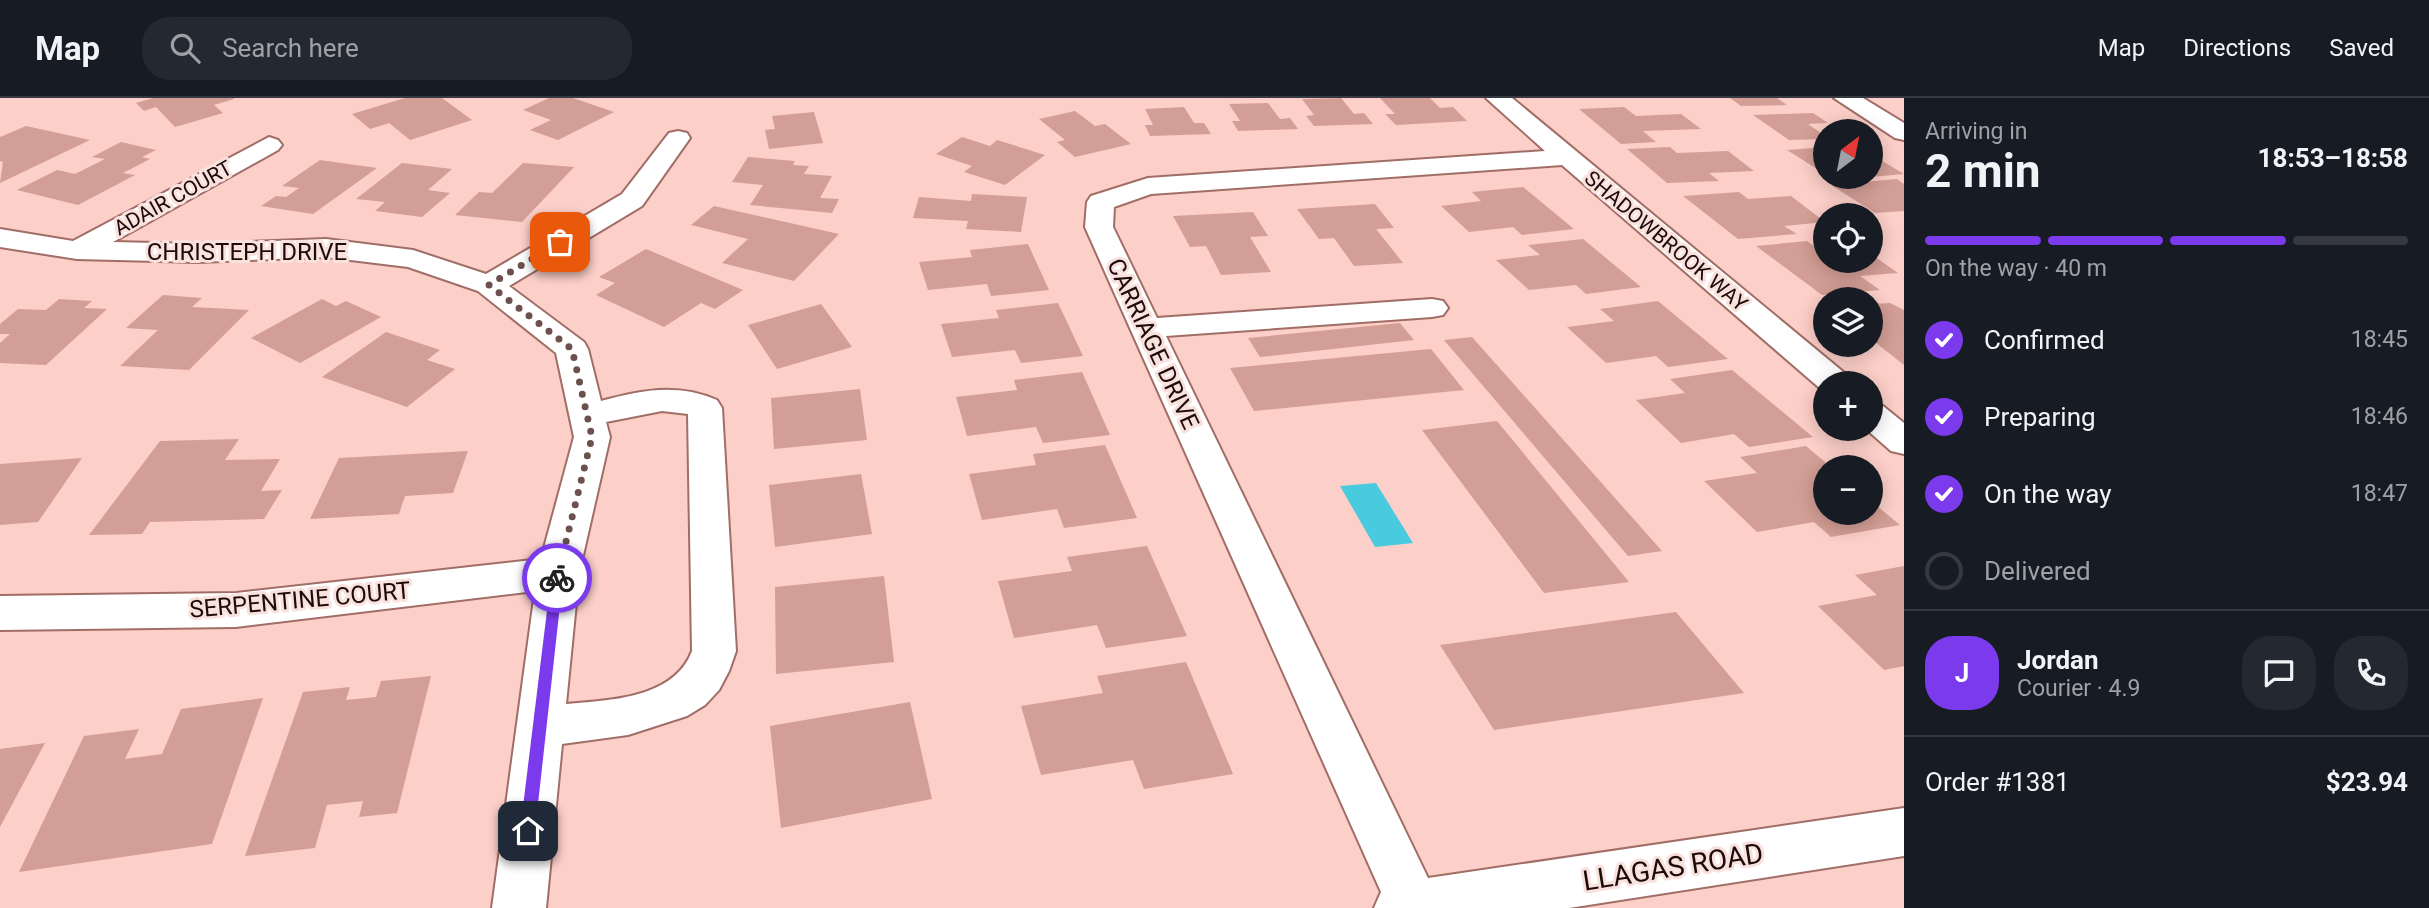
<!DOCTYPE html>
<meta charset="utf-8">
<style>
body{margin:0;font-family:Roboto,sans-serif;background:#242831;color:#f1f3f6;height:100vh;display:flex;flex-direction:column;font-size:26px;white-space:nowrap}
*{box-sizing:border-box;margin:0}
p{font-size:23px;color:#9ea1a6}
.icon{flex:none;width:38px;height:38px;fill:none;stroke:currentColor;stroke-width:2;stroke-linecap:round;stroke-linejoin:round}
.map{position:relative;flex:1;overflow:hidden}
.panel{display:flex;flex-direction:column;background:#171b24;width:525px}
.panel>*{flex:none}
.needle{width:46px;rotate:32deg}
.fabs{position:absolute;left:1813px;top:21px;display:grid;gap:14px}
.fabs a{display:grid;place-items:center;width:70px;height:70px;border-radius:50%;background:#171b24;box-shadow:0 4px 18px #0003;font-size:35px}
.pin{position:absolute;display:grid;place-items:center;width:60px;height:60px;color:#fff;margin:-30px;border-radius:14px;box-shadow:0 4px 10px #0006}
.courier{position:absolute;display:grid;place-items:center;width:70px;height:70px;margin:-35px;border:5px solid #7c3aed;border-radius:50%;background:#fff;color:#222;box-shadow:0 2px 9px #0007}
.head em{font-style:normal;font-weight:700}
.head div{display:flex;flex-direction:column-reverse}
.head{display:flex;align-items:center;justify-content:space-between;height:119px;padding:0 21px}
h1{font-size:46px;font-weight:700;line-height:52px}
.bar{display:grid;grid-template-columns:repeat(4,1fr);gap:10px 7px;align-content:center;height:84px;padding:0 21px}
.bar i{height:9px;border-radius:5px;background:#363941}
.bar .on{background:#7c3aed}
.bar p{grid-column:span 4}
.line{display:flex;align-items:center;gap:18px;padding:0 21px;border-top:2px solid #363941}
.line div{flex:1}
.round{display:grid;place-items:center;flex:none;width:74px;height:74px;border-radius:28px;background:#242831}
ol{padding:0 21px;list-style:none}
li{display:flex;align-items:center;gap:21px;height:77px}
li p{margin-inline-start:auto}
li .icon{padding:7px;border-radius:50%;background:#7c3aed;color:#fff;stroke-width:4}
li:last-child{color:#9ea1a6}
li i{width:38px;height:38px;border:4px solid #363941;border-radius:50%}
header{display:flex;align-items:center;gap:42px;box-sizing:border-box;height:98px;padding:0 35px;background:#171b24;border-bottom:2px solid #363941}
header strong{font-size:33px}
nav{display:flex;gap:38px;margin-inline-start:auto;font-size:24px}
.search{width:490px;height:63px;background:#242831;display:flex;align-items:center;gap:18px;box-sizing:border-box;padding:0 24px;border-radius:28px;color:#9ea1a6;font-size:26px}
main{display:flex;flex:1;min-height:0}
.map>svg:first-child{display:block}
</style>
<header>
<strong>Map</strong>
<div class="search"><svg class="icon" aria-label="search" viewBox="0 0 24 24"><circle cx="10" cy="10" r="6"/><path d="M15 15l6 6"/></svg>Search here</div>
<nav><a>Map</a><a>Directions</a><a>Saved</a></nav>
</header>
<main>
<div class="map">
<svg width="1904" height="810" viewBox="0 0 1904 810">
<rect width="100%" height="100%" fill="#fccfc8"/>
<!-- water -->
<path fill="#48cbdf" d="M1376 385 1413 445 1375 449 1340 388Z"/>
<!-- building -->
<path fill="#d39e95" d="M153 0H234V1L214 7 223 15 175 29 156 9 144 13 136 5Z
M405 0H442L472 22 410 42 389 25 370 31 352 16Z
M549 0H573L614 14 558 42 530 32 551 22 523 12Z
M1341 0 1354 16 1364 15 1373 26 1314 28 1306 18 1314 17 1302 1Z
M1380 0H1430L1440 10 1453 9 1467 23 1396 27 1385 16H1395Z
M1730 0H1777L1787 7 1741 8Z
M1268 5 1280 21 1290 20 1298 31 1238 33 1232 23H1240L1229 6Z
M1184 9 1194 25H1204L1211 36 1150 38 1145 27H1153L1145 11Z
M1624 9 1636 18 1681 16 1701 31 1643 33 1656 44 1621 46 1579 11Z
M1075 13 1095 28 1105 26 1131 46 1075 59 1057 44 1065 42 1039 21Z
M814 14 823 45 769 51 765 32 775 31 772 18Z
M1813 15 1828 25 1808 26 1825 38V41L1789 42 1753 17Z
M26 28 90 42 0 85 3 64 0 63V39Z
M962 39 990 48 997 42 1045 57 1005 87 964 74 972 68 936 56Z
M121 44 156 52 142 59 150 61 123 75 135 77 78 107 17 92 57 72 75 76 105 61 92 59Z
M1670 49 1677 55 1728 53 1754 73 1709 75 1719 83 1667 85 1627 51Z
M1825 49V76L1787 52Z
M748 59 795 63 793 67 809 68 804 76 832 78 820 100 839 101 832 115 750 107 763 87 732 84Z
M1879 61 1904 76 1871 79V62Z
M320 62 377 70 313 116 261 108 276 98 286 99 299 90 282 88Z
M402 65 452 71 428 92 450 95 422 119 375 113 385 104 356 101Z
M523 65 574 69 522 124 455 117 479 94 492 95Z
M1897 81 1904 86V113L1875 115 1831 87Z
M1523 89 1574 131 1522 137 1513 129 1469 134 1441 108 1481 103 1472 94Z
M1739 94 1748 101 1791 98 1825 124 1784 128 1797 136 1738 141 1683 98Z
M972 96 1027 99 1021 134 966 131 968 123 913 120 919 99 971 103Z
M1375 106 1394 130 1376 131 1403 165 1354 168 1334 140 1319 141 1297 111Z
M714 108 839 136 794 183 722 165 748 141 691 127Z
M1253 114 1268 138 1250 139 1271 174 1221 177 1206 148 1190 149 1173 118Z
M1583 141 1641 189 1586 196 1576 187 1529 192 1496 162 1540 157 1528 147Z
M1807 143 1819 152 1825 151V163H1871V156L1898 175 1860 178 1880 192 1822 197 1756 148Z
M1028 146 1049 192 991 198 987 186 928 192 919 164 972 159 970 152Z
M646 151 743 192 715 211 701 205 664 229 596 197 615 185 599 179Z
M163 197 202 200 192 209 249 212 189 272 120 268 158 232 126 230Z
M59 201 92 203 84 210 107 211 46 267 0 265V245L10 236H0V226L18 211 46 212Z
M322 201 336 208 346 203 381 219 300 265 251 240Z
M1658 203 1728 261 1668 269 1656 258 1606 265 1567 229 1614 223 1600 211Z
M1058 205 1083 258 1021 265 1015 252 952 259 941 226 999 220 996 212Z
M1890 205 1904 212V267L1871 241V206Z
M821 206 852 249 777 271 748 227Z
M1400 225 1414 242 1260 259 1248 240Z
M386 234 440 252 427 262 455 271 407 309 322 279Z
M1472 239 1662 453 1628 458 1444 242Z
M1431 251 1464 292 1254 313 1230 270Z
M1732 272 1813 339 1749 349 1734 336 1681 345 1636 302 1685 295 1670 281Z
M1082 274 1110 337 1043 345 1036 329 967 338 956 299 1017 292 1014 282Z
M860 291 867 342 774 351 771 300Z
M1497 323 1629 484 1544 495 1422 332Z
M239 341 225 362 280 361 261 393 282 392 264 421 150 424 142 436 89 437 160 343Z
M1105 347 1137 420 1064 430 1057 411 982 422 969 376 1036 367 1033 356Z
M1806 348 1831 369H1825V415H1871V403L1900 427 1831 439 1814 424 1757 434 1704 383 1757 375 1740 359Z
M468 353 453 395 405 398 399 416 310 421 339 360Z
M82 360 38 424 0 427V366Z
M861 376 872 436 775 449 769 387Z
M1147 448 1187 538 1106 550 1097 527 1014 540 998 483 1072 473 1067 459Z
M1904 468V568L1884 572 1818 508 1877 497 1855 477Z
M884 478 894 564 776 576 775 489Z
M1676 514 1744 595 1494 632 1440 547Z
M1186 564 1233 676 1144 691 1133 662 1041 677 1021 608 1103 595 1097 578Z
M431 578 397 715 359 719 363 703 327 707 315 750 245 758 303 594 350 589 346 602 376 599 381 583Z
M263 600 212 746 19 774 84 638 139 631 125 661 162 656 181 611Z
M910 604 932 701 781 730 770 628Z
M45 645 0 729V651Z"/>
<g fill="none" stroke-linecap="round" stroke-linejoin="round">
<!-- minor casing -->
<g stroke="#a06e66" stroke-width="4">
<path id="minor" d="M1486 0H1512L1847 277 1852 285H1825L1823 293 1562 67 1151 96 1114 109 1113 129 1157 220 1432 201 1443 203 1448 210 1443 217 1432 219 1166 238 1428 780 1904 710V758L1569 810H1374L1381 794 1085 129 1087 104 1091 98 1148 80 1545 53Z
M1834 0H1863L1904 25V42L1895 40Z
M678 33 687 35 690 40 642 108 509 188 584 244 588 251 601 303C642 292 677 285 717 302L722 310 736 553 729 573 719 592 705 607 687 618 628 637 562 646 546 810H492L535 493 236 529 0 532V498L236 495 541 461 574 339 556 255 478 193 408 169 326 159 198 164 77 161 0 149V131L73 143 269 39 278 42 282 47 278 52 113 144 198 146 326 141 413 152 486 176 622 96 669 35ZM662 313 688 316 692 553C674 601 609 602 566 606L579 475 610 339 606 324Z
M1871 305 1883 308 1904 325V356L1891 353 1866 331H1871Z"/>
</g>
<!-- minor -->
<use href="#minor" fill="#fff" fill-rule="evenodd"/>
</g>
<!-- route -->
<path fill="#7c3aed" d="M557 475 563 480 535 733 528 740 520 733 551 480Z"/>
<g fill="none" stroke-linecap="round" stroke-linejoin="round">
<!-- done -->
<path stroke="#6c504c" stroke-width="7" stroke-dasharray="0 12.6" d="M557 480 592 339 572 251 489 187 560 144"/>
</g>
<g text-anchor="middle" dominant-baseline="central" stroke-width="6" stroke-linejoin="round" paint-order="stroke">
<!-- far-street labels -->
<g font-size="21" fill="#1e0b09" stroke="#f9e2de">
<text transform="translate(173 100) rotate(-29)">ADAIR COURT</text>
<text transform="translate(1666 143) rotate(40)">SHADOWBROOK WAY</text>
</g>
<!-- street labels -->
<g font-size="24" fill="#1e0b09" stroke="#f9e2de">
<text x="247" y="154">CHRISTEPH DRIVE</text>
<text transform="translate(1153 246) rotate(65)">CARRIAGE DRIVE</text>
<text transform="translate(300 502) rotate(-5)">SERPENTINE COURT</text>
</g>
<!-- near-street labels -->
<g font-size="28" fill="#1e0b09" stroke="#f9e2de">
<text transform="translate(1673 769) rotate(-9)">LLAGAS ROAD</text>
</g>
</g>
</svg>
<div class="fabs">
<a><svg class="needle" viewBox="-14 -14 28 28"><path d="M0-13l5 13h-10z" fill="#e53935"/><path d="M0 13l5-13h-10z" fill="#9ea1a6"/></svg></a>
<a><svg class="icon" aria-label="locate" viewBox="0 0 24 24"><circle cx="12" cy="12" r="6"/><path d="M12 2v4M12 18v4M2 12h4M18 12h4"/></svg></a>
<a><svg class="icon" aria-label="layers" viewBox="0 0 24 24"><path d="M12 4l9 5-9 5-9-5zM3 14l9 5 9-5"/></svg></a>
<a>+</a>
<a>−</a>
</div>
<div class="pin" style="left:560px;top:144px;background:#ea580c"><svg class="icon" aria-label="bag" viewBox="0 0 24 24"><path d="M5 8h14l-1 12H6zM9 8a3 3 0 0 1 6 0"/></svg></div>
<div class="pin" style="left:528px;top:733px;background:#1f2937"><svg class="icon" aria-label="home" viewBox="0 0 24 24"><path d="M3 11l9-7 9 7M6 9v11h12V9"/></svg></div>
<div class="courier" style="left:557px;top:480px"><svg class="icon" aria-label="bike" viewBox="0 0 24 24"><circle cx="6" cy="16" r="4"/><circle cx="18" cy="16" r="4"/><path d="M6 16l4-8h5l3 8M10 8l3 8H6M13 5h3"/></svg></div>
</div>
<section class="panel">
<div class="head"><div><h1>2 min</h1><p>Arriving in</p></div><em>18:53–18:58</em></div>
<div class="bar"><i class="on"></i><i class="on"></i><i class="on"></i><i></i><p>On the way · 40 m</p></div>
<ol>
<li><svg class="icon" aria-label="check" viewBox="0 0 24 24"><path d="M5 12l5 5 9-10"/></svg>Confirmed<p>18:45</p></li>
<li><svg class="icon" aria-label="check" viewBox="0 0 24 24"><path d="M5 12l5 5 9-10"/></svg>Preparing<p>18:46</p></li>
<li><svg class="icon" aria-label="check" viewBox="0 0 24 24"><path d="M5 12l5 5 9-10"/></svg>On the way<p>18:47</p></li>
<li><i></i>Delivered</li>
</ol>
<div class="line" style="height:126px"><b class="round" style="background:#7c3aed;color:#fff">J</b><div><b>Jordan</b><p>Courier · 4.9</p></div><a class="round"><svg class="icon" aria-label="chat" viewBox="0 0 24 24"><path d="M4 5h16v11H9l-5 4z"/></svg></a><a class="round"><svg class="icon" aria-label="phone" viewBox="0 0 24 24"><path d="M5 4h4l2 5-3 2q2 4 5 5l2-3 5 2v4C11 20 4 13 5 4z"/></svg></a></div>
<div class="line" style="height:91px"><div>Order #1381</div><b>$23.94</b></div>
</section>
</main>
